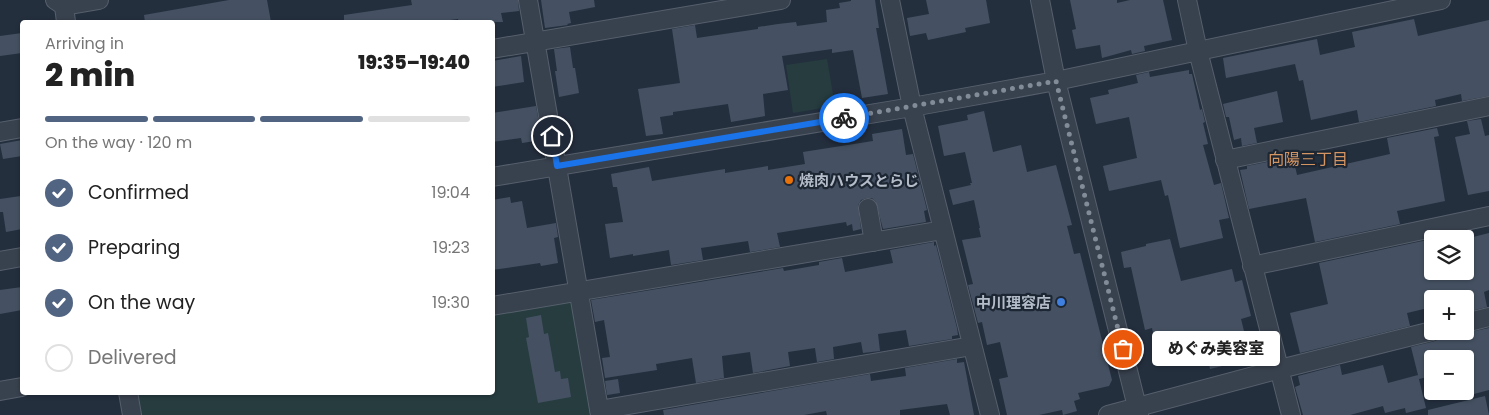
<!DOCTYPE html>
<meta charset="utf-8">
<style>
body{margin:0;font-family:Poppins,"Noto Sans JP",sans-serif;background:#f2f2f2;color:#222;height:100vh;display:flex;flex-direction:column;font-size:19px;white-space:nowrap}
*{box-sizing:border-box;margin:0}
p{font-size:16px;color:#767676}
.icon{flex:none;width:28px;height:28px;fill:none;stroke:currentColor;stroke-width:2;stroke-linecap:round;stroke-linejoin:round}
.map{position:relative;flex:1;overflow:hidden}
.drawer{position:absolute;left:20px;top:20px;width:475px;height:375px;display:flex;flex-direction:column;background:#fff;border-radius:5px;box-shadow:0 1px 4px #0004}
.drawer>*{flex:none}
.tools{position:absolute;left:1424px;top:230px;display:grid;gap:10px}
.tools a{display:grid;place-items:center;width:50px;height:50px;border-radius:5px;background:#fff;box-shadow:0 1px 4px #0004;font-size:25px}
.pin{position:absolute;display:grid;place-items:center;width:42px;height:42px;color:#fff;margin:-21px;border:2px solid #fff;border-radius:50%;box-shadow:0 1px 5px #0007}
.courier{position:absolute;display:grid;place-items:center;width:50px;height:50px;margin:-25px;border:4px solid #1a73e8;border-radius:50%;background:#fff;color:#222;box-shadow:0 1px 6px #0007}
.bubble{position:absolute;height:35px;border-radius:5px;background:#fff;box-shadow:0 1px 4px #0004;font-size:16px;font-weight:800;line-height:35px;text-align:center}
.overview em{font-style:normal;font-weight:800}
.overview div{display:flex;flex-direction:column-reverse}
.overview{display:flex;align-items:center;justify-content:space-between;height:85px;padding:0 25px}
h1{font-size:32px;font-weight:800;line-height:38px}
.bar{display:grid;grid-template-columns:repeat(4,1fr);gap:8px 5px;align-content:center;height:60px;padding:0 25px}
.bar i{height:6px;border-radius:4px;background:#e0e0e0}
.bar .current{background:#516482}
.bar p{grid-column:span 4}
ol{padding:0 25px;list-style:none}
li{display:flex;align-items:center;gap:15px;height:55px}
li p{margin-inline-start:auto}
li .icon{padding:5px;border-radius:50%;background:#516482;color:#fff;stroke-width:4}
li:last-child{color:#767676}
li i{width:28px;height:28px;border:2px solid #e0e0e0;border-radius:50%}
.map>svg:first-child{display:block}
</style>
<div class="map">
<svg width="1489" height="415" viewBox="0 0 1489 415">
<rect width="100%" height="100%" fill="#242f3e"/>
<!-- green -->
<path fill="#263c3f" d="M827 59 835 106 793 113 786 65Z
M578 292 600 415H132L128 393 492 392 493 306Z"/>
<!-- building -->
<path fill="#455162" d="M229 0H267L271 22H145L144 15Z
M411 0H518L519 11 501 13 503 22H459L458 19 435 22H344V15L412 5Z
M541 0H594L595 7 569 12 571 23 567 24 568 25 545 28Z
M851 0H875L879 28H876L888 94 862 98 853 50 832 53V49L782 56 788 90 763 94 765 116 731 122 728 104 673 112V115L660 117 663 134 646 136 638 89 680 83 672 29 695 25 697 38 758 29V27L778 24 796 22 797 26 827 22 826 10 840 8 839 3 851 1Z
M926 0H986L990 23 965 28 966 32 928 40 926 33 910 36 907 18 929 14Z
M1070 0H1117V3L1130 0H1163L1172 40 1144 46 1145 51 1132 54 1131 50 1102 58 1100 45 1076 49 1072 30 1076 29Z
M1414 19 1418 36 1489 20V96L1462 101 1461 94 1435 100 1436 106 1359 122 1357 110 1311 120 1303 80 1299 81 1295 64 1226 78 1223 58 1317 39 1320 55 1355 47 1352 32Z
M22 33V53L0 56V36Z
M570 47 573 68H575L579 93 559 97 555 71H557L554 49Z
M521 56 524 82 492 87V61Z
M1189 70V74H1192L1200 110 1202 109 1205 122 1203 123 1208 144 1203 145 1214 185 1221 183 1229 218 1219 220 1223 238 1180 248 1168 195 1165 196 1161 180 1109 191 1103 166 1137 158 1129 117 1096 124 1090 98 1109 94 1108 90 1138 83 1136 75 1149 72 1150 77Z
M1277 91 1283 122 1254 128 1257 143 1242 146 1241 138 1234 140 1229 117H1226L1223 104Z
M536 106 542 140 522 143 521 138 492 142V113Z
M984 111 993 152 1021 145 1027 172 1056 165 1072 225 1067 226 1074 254 1080 253 1112 380 1109 386 1078 393 1080 399 1074 401 1077 411 1063 415 1062 410 1039 415H1007L999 379 1008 377 1000 342 987 345 982 322 978 323 968 285 973 284 962 240 981 237 979 228H980L974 200 953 205 949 190 971 185 970 183H972L965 152 944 156 938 126 968 120 967 115Z
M1481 119 1485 136 1489 135V191L1468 195 1455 137 1470 134 1467 121Z
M1437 128 1439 136 1434 137 1445 201 1397 211 1400 224 1315 242 1306 198 1249 209 1240 170 1247 169V166L1293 157 1297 175 1390 154 1387 138Z
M902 129 906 155 913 154 927 210 924 211 926 222 883 229 876 202 872 198H867L861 200 858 205 861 229 853 231 852 224 847 226 846 222 777 233 780 247 750 252 748 241 701 248 703 260 671 265 669 250 633 256V254L610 258 605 224 623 222 617 187H613L611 174 649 167 652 181 725 169V173L768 166V170L805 164 803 152 873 141 872 134Z
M22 140V156L3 159 0 144Z
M21 196 22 229 6 232 3 212H0V199Z
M510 197 511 203 522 201 527 228 556 223 558 237 554 238 558 263 541 266 540 263 492 270V200Z
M1489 233V290L1484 292 1487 307 1471 311 1468 299H1432V307L1407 313 1410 326 1300 353 1290 313 1328 304 1319 263 1432 239V271H1469L1465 256V239Z
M1170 239 1181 281 1232 269 1235 282 1242 280 1251 316 1241 319 1251 359 1210 369 1205 346 1158 357 1152 328 1145 330 1131 267 1124 268 1121 252 1146 246V244Z
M934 242V246L936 245 957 328 958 335 952 336V339L909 346 906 330 878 334 880 351 863 353 861 342 833 347 834 359 817 362 815 348 788 352 790 366 753 373 750 352 722 356 724 378 696 383 692 358 656 364 657 370 605 378 602 358 610 357 604 320 595 322 591 300 783 268 784 271 819 265V262L842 258 845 272 893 263 890 250Z
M22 287V310L0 314V290Z
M541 315 544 334 548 333 555 372 560 371 561 379 568 378 571 397 538 403 526 338 529 337 526 318Z
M1489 328V390L1474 394 1465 359H1432V376L1419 379 1411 347 1435 341 1440 338Z
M957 359V363L964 362 974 415H950L947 404 900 410V415H827L826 411 804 415H664L663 410 870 374 871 381 906 376 905 368Z
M1340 365 1342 375 1383 365 1388 383 1418 375 1426 408 1406 413 1405 408 1385 413 1383 406 1350 415H1303L1295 387 1300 385 1298 376Z
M618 379 620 393 607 395 605 381Z
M1485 396 1489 415H1428V410Z"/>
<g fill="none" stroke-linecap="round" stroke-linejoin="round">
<!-- minor casing -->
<g stroke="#565f6c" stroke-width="20">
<path id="minor" d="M55 0 64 6 99 0
M528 0 600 415
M890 0 912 107 990 415
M1040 0 1056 81 1139 415
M1187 0 1198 51 1291 415
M64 6 66 22
M492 49 781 0
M0 132 22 128
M1225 160 1489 106
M492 177 912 107 1056 81 1441 0
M868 208 874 242
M0 261 22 257
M1252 266 1489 216
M492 306 943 230
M1465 323 1489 317
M0 391 22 387
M128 392 132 415
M599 410 972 346
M1108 415 1280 369 1432 331"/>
</g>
<!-- minor -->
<use href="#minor" stroke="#38414e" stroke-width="18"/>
</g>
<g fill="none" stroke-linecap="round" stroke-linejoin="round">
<!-- done -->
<path stroke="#828b98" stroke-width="5" stroke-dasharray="0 9" d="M844 118 1056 81 1123 349"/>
<!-- route -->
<path stroke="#1a73e8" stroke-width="6" d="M552 136 557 166 844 118"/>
</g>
<!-- markers -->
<circle fill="#e8710a" stroke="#1d2633" stroke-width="2" cx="789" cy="180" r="5"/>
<circle fill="#3f7fe0" stroke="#1d2633" stroke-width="2" cx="1061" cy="302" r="5"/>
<g text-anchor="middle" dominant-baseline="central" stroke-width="4.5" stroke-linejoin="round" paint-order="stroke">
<!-- poi labels -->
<g font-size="15" font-weight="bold" fill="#b4bcc9" stroke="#1d2633" text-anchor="start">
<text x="799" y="180">焼肉ハウスとらじ</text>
<text x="1051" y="302" text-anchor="end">中川理容店</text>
</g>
<!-- neighbourhood labels -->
<g font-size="16" fill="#d59563" stroke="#1d2633">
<text x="1308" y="159">向陽三丁目</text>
</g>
</g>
</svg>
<div class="tools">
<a><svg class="icon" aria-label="layers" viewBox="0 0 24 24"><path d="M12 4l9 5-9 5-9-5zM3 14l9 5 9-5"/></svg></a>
<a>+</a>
<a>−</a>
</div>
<div class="pin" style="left:1123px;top:349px;background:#ea580c"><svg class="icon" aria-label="bag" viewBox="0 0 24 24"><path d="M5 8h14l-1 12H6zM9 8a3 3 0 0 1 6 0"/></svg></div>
<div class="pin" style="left:552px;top:136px;background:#1f2937"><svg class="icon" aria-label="home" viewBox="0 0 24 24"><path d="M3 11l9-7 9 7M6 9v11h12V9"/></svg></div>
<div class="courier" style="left:844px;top:118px"><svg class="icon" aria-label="bike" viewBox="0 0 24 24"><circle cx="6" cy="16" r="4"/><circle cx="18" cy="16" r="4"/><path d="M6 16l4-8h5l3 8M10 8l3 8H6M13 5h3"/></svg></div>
<div class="bubble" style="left:1152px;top:331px;width:128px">めぐみ美容室</div>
<section class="drawer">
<div class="overview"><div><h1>2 min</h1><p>Arriving in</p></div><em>19:35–19:40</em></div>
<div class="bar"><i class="current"></i><i class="current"></i><i class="current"></i><i></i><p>On the way · 120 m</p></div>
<ol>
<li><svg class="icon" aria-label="check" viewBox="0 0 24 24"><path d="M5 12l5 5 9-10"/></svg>Confirmed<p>19:04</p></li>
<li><svg class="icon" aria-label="check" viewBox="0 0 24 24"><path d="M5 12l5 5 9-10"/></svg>Preparing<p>19:23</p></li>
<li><svg class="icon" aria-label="check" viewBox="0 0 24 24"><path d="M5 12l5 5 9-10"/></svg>On the way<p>19:30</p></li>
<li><i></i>Delivered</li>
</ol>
</section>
</div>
